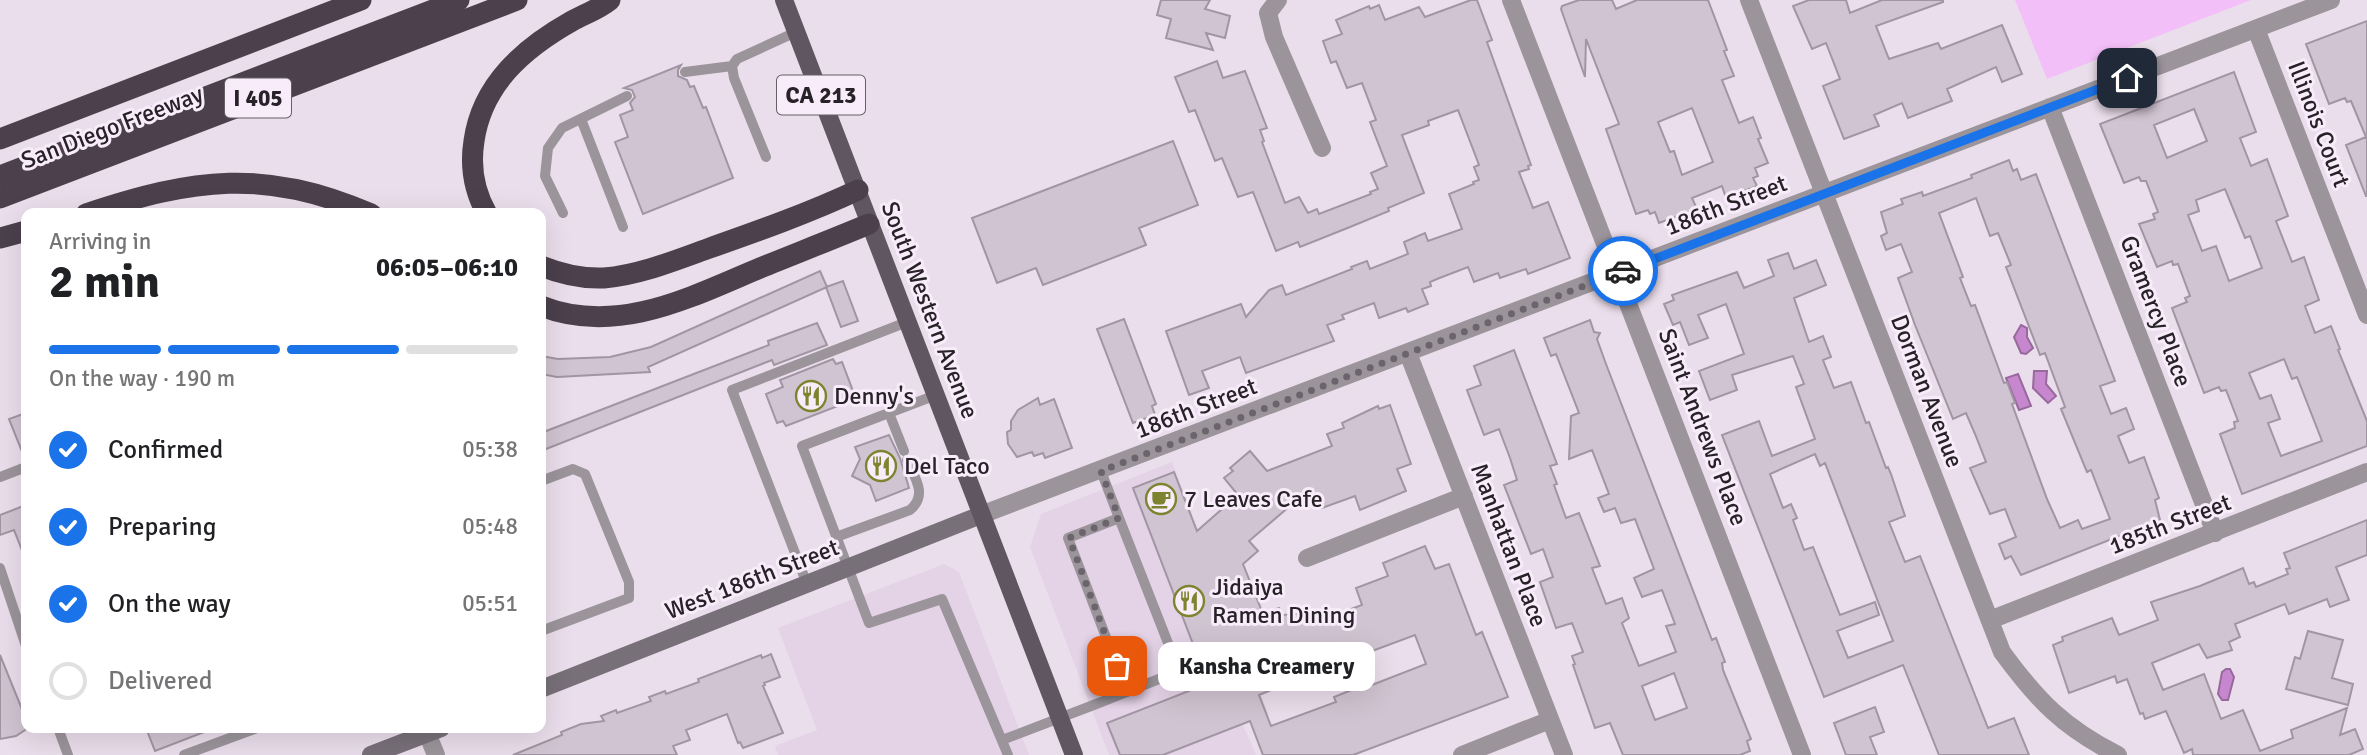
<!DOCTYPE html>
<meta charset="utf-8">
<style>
body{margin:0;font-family:Signika,sans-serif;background:#f6f6f6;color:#202124;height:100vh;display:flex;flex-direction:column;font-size:26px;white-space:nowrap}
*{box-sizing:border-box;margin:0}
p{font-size:23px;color:#757577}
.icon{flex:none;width:38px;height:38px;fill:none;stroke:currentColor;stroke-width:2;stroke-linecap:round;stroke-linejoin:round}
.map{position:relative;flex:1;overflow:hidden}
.sheet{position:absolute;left:21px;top:208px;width:525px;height:525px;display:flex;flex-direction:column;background:#fff;border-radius:14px;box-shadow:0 7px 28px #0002}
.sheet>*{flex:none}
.pin{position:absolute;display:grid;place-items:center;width:60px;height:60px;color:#fff;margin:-30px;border-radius:14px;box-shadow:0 4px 10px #0006}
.courier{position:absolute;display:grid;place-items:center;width:70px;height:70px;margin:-35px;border:5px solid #1a73e8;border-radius:50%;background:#fff;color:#222;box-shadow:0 2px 9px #0007}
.bubble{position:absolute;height:49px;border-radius:14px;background:#fff;box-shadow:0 7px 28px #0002;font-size:23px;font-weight:700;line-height:49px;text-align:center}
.head em{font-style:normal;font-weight:700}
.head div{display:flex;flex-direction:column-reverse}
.head{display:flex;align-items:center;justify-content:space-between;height:119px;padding:0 28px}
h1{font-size:46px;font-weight:700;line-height:52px}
.bar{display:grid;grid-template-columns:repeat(4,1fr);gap:10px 7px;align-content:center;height:84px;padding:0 28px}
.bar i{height:9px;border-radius:5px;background:#e0e0e0}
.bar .active{background:#1a73e8}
.bar p{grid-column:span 4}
ol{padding:0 28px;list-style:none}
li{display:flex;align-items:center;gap:21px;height:77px}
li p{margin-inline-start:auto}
li .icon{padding:7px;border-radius:50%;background:#1a73e8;color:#fff;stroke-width:4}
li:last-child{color:#757577}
li i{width:38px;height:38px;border:4px solid #e0e0e0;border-radius:50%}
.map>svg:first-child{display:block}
</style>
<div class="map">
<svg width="2367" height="755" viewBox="0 0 2367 755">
<rect width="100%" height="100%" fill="#ebdeec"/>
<!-- built -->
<path fill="#e4d2e6" d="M1172 462 1269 715 1243 725 1256 755H1109L1030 547 1041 514Z
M944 564 959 572 1029 755H778L775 746 817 730 778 628Z"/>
<!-- green -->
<path fill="#f3bff8" d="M2015 0H2251L2047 79Z"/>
<!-- water -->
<path fill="#c787ce" stroke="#97699c" stroke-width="2" d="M2021 325 2027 328V337L2033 348 2026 354 2021 353 2014 337Z
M2034 371H2047L2046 384 2056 396 2048 403 2033 388Z
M2018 374 2031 406 2019 410 2006 378Z
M2226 669H2230L2234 677 2228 700H2222L2218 694 2222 672Z"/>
<!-- building -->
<path fill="#d1c4d2" stroke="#a295a3" stroke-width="2" fill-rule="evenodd" d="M1161 0H1210L1205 9 1230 16 1225 38 1206 33 1213 50 1166 38 1171 19 1157 15Z
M1471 0H1477L1492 40 1487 42 1531 165 1528 166 1529 169 1519 172 1533 208 1548 202 1570 258 1528 274 1526 269 1500 278 1498 273 1474 282 1468 267 1437 279 1430 282 1431 286 1422 289 1428 304 1408 312 1406 308 1379 318 1374 303 1342 315 1344 319 1327 325 1334 341 1246 373 1240 357 1202 371 1209 388 1189 395 1166 331 1241 304 1246 317 1269 290 1282 285 1286 295 1352 269 1351 267 1367 261 1370 269 1408 254 1404 242 1425 233 1428 241 1462 229 1449 194 1474 184 1473 182 1479 180 1474 167 1479 165 1458 110 1428 121 1429 125 1402 135 1424 193 1388 208 1389 211 1350 227 1300 247 1298 242 1276 251 1253 192 1238 197 1222 158 1215 161 1195 110 1189 112 1175 77 1217 61 1223 78 1245 71 1267 128 1260 130 1264 141 1262 142 1285 203 1299 197 1308 213 1317 209 1319 214 1371 194 1370 192 1378 189 1371 173 1387 166 1370 122 1376 120 1362 83 1347 88 1336 61 1331 63 1323 41 1342 34 1336 20 1369 6 1370 9 1379 5 1385 20 1419 7 1425 17Z
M1579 0H1612L1616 9 1637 0H1708L1727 50 1724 51 1734 76 1722 80 1739 123 1753 117 1761 138 1758 139 1768 163 1755 168 1758 176 1753 178 1757 186 1726 198 1722 186 1692 198 1697 209 1659 223 1655 212 1650 214 1648 210 1636 214 1606 129 1619 124 1586 39 1585 77 1561 9 1562 6ZM1692 108 1713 162 1682 175 1674 151 1670 152 1658 122Z
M1809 0H1846L1850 13 1882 0H1943V2L1876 26 1889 59 1938 43 1941 49 2002 25 2022 74 2002 82 1996 67 1947 89 1952 101 1908 118 1902 103 1874 115 1879 126 1844 139 1823 86 1840 79 1826 43 1812 49 1793 6Z
M2367 21V196H2366L2346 145 2366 137 2351 101 2347 102 2345 98 2329 104 2306 44Z
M681 65 678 70V76L687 80 690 87 694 86 703 108 706 107 733 178 643 214 615 142 628 137 620 115 633 110 630 103 635 97 632 90 624 88Z
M2234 72 2256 132 2240 138 2251 166 2267 159 2288 216 2276 221 2292 262 2304 257 2319 300 2305 306 2315 333 2331 326 2340 349 2338 350 2367 421V446L2242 494 2220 434 2235 428 2234 422 2238 421 2226 390 2221 391 2219 387 2204 393 2172 308 2187 302 2185 298 2190 296 2178 264 2173 265 2172 261 2157 267 2139 224 2155 219 2153 214 2158 212 2146 181H2141L2139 177 2124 183 2100 124ZM2194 109 2207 141 2167 158 2154 125ZM2225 189 2245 238 2250 236 2262 268 2229 281 2216 246 2202 251 2188 215 2199 211 2196 200ZM2284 359 2292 379 2297 377 2322 441 2281 456 2268 423 2280 419 2271 395 2260 399 2249 373Z
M1173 141 1198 205 1139 228 1146 245 1043 285 1036 268 997 283 972 218Z
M2009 160 2013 171 2017 169 2021 180 2036 174 2115 381 2100 386 2111 414 2126 408 2134 429 2118 436 2129 463 2144 457 2159 498 2155 500 2160 520 2021 575 2011 556 2005 559 1999 544 2016 537 2005 509 1990 514 1970 468 1986 462 1975 434 1966 413 1953 419 1915 325 1898 278 1912 272 1901 244 1886 250 1881 236 1887 233 1881 212 1903 204 1901 199 1922 192 1923 196 1972 178 1971 175ZM1976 198 1990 236 1998 233 2011 265 2006 267 2040 355 2045 353 2065 407 2061 409 2087 472 2091 470 2110 519 2082 529 2078 520 2060 528 2047 499 2012 404 2015 403 2007 382 2004 383 1975 305 1971 306 1960 278 1963 277 1939 213Z
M1788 253 1794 269 1816 260 1826 285 1794 298 1809 342 1823 336 1831 357 1823 360 1834 388 1851 382 1866 423 1869 422 1886 468 1888 467 1891 474 1905 516 1889 522 1905 562 1920 556 1988 728 2014 718 2029 755H1939L1903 665 1824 697 1722 435 1759 421 1772 456 1815 439 1796 387 1804 384 1793 356 1732 375 1737 390 1710 400 1699 371 1744 354 1726 304 1698 315 1708 338 1689 345 1680 322 1673 325 1664 304 1674 300 1672 295 1737 272 1744 288 1774 276 1768 260ZM1815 454 1820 466 1825 463 1893 641 1848 658 1837 631 1879 615 1875 602 1840 615 1813 547 1804 550 1793 520 1797 518 1791 504 1783 508 1770 474Z
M820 271 827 287 648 367 650 372 557 377 541 374V356L558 359 610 357 651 347Z
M843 281 858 321 841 327 826 287Z
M1124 319 1156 404 1152 406 1155 415 1133 423 1097 329Z
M1590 320 1594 332 1600 333 1597 339 1606 364 1712 640 1716 638 1725 662 1722 663 1723 670 1751 739 1747 741 1750 751 1740 755H1623L1610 723 1595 728 1573 665 1575 664 1572 656 1583 652 1572 623 1556 628 1540 582 1553 577 1543 549 1531 554 1504 485 1517 480 1510 458 1499 429 1484 435 1467 390 1481 385 1474 366 1514 350 1557 464 1550 466 1557 484 1554 485 1566 518 1579 513 1600 566 1592 568 1606 604 1622 598 1629 618 1622 623 1639 666 1676 652 1666 626 1675 624 1662 590 1642 597 1634 578 1654 569 1635 519 1621 523 1615 508 1604 512 1598 498 1609 494 1592 450 1569 459 1571 416 1579 413 1556 354 1551 356 1544 338ZM1674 673 1687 708 1655 720 1642 686Z
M817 323 827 345 774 365 772 360 541 451V433L769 345 768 341Z
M833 359 836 364 842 362 856 399 786 426 783 421 777 423 766 394 783 387 780 380Z
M1038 398 1040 405 1054 399 1072 448 1045 458 1043 453 1034 456 1032 452 1017 457 1008 444 1007 432 1011 430V421L1018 410Z
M1390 405 1411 464 1397 469 1406 491 1360 510 1355 496 1322 508 1317 496 1290 506 1249 541 1258 551 1243 564 1263 614 1279 608 1282 615 1326 612 1327 618 1362 605 1356 588 1388 576 1383 563 1425 546 1435 569 1449 564 1476 635 1482 632 1508 697 1353 755H1263L1250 721 1163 755H1120L1107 723 1194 689 1203 670 1133 488 1174 472 1197 531 1238 495 1224 478 1233 471 1230 468 1250 451 1267 471 1332 446 1327 434 1344 428 1342 423 1378 406 1379 409ZM1415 635 1426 664 1359 690V687L1334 697 1336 702 1271 726 1259 695 1281 686 1277 676 1357 670 1356 657Z
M26 413V459H25L9 419Z
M889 435 900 458 909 488 876 501 870 485 852 476 860 459 855 447Z
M26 505V558H25L14 530 0 535V515Z
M2367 520V555L2336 567 2349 600 2330 607 2327 599 2289 614 2285 604 2235 624 2240 637 2229 642 2232 650 2207 658 2199 644 2152 663 2163 690 2204 674 2221 719 2243 710 2260 751 2293 738 2291 730 2347 708 2340 735 2355 729 2363 749 2349 755H2193L2192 749 2184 753 2166 711 2145 719 2143 713 2140 714 2127 679 2117 683 2115 676 2069 693 2053 645 2063 641 2062 637 2112 618 2119 635 2158 620 2151 602 2200 586 2243 568 2249 584 2254 582 2256 587 2288 574 2286 569 2290 568 2284 553Z
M2308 631 2343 640 2332 678 2353 684 2348 705 2286 689 2295 657 2300 659Z
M771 654 780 677 764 683 765 685 763 686 783 733 743 748 740 742 738 743 727 714 686 730 690 740 673 746 677 755H513L562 735 561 732 581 724 604 721 601 716 616 710 617 713 651 701 649 697 665 691 666 694 699 682 698 679 761 655 762 658Z
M0 655 26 719 28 728 16 736 0 739Z
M1875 707 1884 732 1870 737 1877 755H1846L1834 723Z
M146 728H212V729L155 751Z"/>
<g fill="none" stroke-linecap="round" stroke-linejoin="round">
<!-- lane -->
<path stroke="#9b959b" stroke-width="10" d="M685 72 732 66
M581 119 623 227
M766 157 734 78 732 66 737 59 796 32
M563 213 545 176 548 148 562 128 627 96
M936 395 802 446 869 623 942 599 1008 755
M889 413 904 451
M1101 471 1119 518
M0 477 26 467
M541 481 573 469 585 474 629 582V598L541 631
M836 537 910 510C928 495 915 478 907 460
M0 568 26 646
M807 584 732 390 907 322
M58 728 68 755
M1002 740C1061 718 1120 695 1179 671L1119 518 1068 538 1127 692
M184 755 257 728"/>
<!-- street -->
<path stroke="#9b959b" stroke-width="18" d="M1278 0 1268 13 1274 37 1322 148
M1511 0 1802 755
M1749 0 2002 652C2037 700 2064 728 2118 755
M2256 29 2367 315
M2050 107 2215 533
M1408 353 1564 755
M981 515 2331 0
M1307 558 1464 496
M1990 620 2367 472
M427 733 436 755
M1462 755 1550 720"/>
<!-- secondary -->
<path stroke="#787079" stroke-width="18" d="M541 689 981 515
M371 755 441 728"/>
<!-- primary -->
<path stroke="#605661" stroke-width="18" d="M784 0 1074 755"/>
<!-- highway -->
<path stroke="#4b404c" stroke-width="21" d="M0 139 361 0
M0 176 459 0
M0 198 517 0
M86 214C194 178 264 168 371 214
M487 214C474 191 470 166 474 141 482 84 524 48 572 21 585 14 599 9 610 0
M0 238 26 231
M541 266C561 274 581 279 604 278 639 275 674 261 707 249 758 231 809 213 858 190
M541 306C617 336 691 297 760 268 797 253 833 239 869 224"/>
</g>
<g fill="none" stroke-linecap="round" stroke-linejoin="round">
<!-- done -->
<path stroke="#6c646c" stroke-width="7" stroke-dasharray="0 12.6" d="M1117 666 1069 538 1119 518 1101 471 1623 271"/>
<!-- route -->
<path stroke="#1a73e8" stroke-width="9" d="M1623 271 2127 78"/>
</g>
<!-- icons -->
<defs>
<g id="restaurant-ring" transform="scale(1.575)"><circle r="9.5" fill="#f8ebfa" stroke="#7d842f" stroke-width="1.5"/><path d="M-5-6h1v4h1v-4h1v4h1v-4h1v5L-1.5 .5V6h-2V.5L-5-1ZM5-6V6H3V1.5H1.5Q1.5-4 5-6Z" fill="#7d842f"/></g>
<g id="cafe-ring" transform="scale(1.575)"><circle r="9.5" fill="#f8ebfa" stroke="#7d842f" stroke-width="1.5"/><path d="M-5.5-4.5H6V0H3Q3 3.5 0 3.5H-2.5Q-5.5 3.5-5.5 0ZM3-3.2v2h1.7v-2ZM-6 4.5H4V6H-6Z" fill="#7d842f"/></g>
</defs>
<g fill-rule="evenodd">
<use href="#restaurant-ring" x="811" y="396"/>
<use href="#restaurant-ring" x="881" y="466"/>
<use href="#cafe-ring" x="1161" y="499"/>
<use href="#restaurant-ring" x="1189" y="601"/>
</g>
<g text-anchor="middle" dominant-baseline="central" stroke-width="6" stroke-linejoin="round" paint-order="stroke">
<!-- shield labels -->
<g fill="#f8ebfa" stroke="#665e66" stroke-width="2">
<rect x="777" y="75.5" width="88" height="39" rx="5"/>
<rect x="225" y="78.5" width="66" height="39" rx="5"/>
</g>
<g font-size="23" font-weight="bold" fill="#272227">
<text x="821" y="95">CA 213</text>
<text x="258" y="98">I 405</text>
</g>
<!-- street labels -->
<g font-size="24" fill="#272227" stroke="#f8ebfa">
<text transform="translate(2319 124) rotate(69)">Illinois Court</text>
<text transform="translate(112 127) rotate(-21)">San Diego Freeway</text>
<text transform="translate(1726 205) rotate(-21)">186th Street</text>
<text transform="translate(930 310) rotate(69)">South Western Avenue</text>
<text transform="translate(2156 311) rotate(69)">Gramercy Place</text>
<text transform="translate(1927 391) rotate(69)">Dorman Avenue</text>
<text transform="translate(1196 408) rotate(-21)">186th Street</text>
<text transform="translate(1703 427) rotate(69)">Saint Andrews Place</text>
<text transform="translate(2170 524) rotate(-21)">185th Street</text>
<text transform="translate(1509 545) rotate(69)">Manhattan Place</text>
<text transform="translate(752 579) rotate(-21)">West 186th Street</text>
</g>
<!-- poi labels -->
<g font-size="24" fill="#272227" stroke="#f8ebfa" text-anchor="start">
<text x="834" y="396">Denny's</text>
<text x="904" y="466">Del Taco</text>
<text x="1184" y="499">7 Leaves Cafe</text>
<text x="1212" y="587">Jidaiya<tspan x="1212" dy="28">Ramen Dining</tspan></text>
</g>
</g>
</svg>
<div class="pin" style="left:1117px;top:666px;background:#ea580c"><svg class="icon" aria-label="bag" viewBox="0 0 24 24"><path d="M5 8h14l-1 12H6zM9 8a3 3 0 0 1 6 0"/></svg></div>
<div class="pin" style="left:2127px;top:78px;background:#1f2937"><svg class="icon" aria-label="home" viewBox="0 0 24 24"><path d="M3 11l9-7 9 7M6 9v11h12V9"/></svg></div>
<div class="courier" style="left:1623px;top:271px"><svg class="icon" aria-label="car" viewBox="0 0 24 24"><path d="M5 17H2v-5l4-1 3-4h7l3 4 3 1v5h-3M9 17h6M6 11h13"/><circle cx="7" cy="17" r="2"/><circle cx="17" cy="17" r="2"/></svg></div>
<div class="bubble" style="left:1158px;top:642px;width:217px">Kansha Creamery</div>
<section class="sheet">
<div class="head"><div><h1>2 min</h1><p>Arriving in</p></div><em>06:05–06:10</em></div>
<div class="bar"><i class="active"></i><i class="active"></i><i class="active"></i><i></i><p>On the way · 190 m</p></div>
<ol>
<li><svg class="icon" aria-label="check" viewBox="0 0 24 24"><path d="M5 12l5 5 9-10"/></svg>Confirmed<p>05:38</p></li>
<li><svg class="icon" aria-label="check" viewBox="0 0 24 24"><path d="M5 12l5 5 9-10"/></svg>Preparing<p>05:48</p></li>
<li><svg class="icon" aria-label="check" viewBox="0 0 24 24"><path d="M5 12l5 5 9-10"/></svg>On the way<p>05:51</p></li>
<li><i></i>Delivered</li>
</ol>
</section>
</div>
